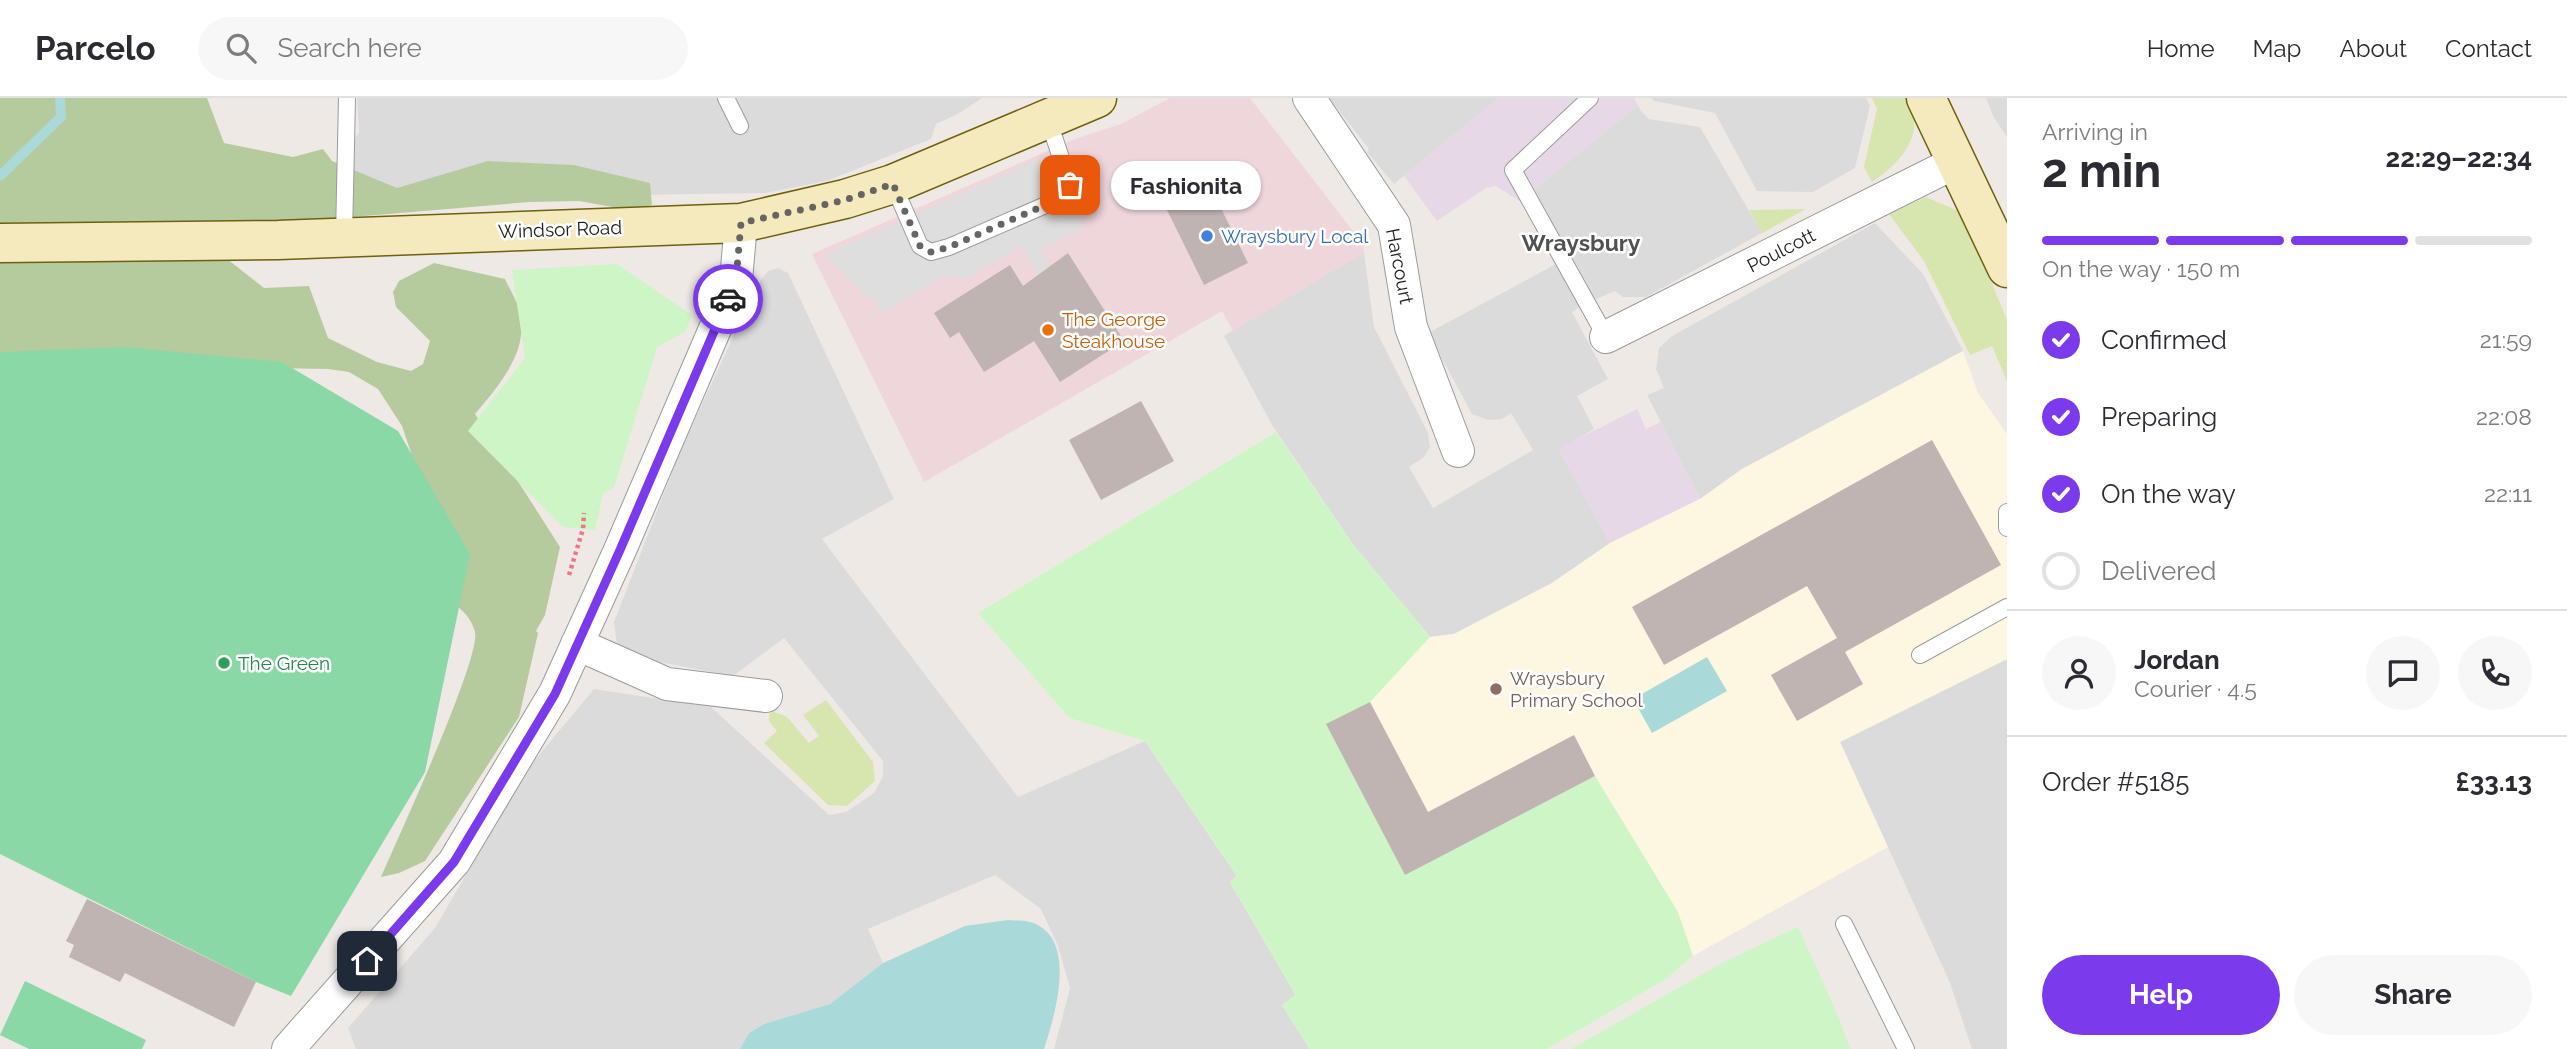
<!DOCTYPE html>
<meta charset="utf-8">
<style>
body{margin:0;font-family:Raleway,sans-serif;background:#f7f7f7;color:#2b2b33;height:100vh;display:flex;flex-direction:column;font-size:26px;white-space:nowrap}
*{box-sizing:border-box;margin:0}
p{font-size:23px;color:#7c7c81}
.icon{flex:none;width:38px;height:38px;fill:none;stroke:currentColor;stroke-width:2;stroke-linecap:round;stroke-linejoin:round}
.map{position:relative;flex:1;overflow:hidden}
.drawer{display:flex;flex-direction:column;background:#fff;width:560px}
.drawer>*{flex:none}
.pin{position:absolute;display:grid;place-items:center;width:60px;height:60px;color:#fff;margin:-30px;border-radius:14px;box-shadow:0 4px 10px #0006}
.courier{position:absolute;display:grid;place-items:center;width:70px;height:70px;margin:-35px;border:5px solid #7c3aed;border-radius:50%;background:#fff;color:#222;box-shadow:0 2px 9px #0007}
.bubble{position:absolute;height:49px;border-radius:24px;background:#fff;box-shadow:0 2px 5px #0004;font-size:23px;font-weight:700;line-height:49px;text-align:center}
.headline em{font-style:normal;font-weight:700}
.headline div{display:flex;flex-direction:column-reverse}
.headline{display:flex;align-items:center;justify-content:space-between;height:119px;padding:0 35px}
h1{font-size:46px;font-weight:700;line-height:52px}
.bar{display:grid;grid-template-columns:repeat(4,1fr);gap:10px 7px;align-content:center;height:84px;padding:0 35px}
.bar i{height:9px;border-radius:5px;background:#e1e1e2}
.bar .active{background:#7c3aed}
.bar p{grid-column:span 4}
.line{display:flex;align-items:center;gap:18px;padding:0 35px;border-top:2px solid #e1e1e2}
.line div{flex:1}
.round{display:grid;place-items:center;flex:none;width:74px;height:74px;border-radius:37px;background:#f7f7f7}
ol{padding:0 35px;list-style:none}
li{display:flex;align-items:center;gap:21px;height:77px}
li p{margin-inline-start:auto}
li .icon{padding:7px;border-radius:50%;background:#7c3aed;color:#fff;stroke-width:4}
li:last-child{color:#7c7c81}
li i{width:38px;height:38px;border:4px solid #e1e1e2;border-radius:50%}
.primary-button{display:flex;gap:14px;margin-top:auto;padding:14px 35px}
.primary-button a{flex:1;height:80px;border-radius:42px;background:#7c3aed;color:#fff;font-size:28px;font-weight:700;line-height:80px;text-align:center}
.primary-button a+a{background:#f7f7f7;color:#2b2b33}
header{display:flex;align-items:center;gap:42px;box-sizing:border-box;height:98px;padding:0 35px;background:#fff;border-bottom:2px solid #e1e1e2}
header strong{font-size:33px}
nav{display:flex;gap:38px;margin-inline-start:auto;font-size:24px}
.search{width:490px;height:63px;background:#f7f7f7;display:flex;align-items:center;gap:18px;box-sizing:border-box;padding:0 24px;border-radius:38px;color:#7c7c81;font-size:26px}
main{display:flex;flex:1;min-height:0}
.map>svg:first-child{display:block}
</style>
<header>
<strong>Parcelo</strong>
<div class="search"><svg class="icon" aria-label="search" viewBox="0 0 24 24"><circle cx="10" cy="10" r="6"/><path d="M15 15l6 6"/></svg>Search here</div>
<nav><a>Home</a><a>Map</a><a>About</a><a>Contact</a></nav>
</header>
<main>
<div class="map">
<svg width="2007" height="951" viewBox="0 0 2007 951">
<rect width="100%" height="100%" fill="#efe9e5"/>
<!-- residential -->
<path fill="#dcdbdc" d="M357 0H982L958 16 936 26 931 41 827 83 766 95 313 102 359 34Z
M1329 0H1499L1394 86 1367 54 1369 51Z
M1651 0H1866L1870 8 1855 70 1813 94 1757 93 1715 15 1654 3Z
M1986 0H2007V39L1993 18Z
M1638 7 1641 13 1649 21 1700 29 1762 135 1646 199H1623L1615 193 1596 201 1534 92Z
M1875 125 1923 176 1963 253 1742 371 1700 401 1647 297 1664 290 1656 271 1659 250 1672 238Z
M1364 154 1374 229 1428 335 1430 349 1424 359 1409 369 1433 410 1533 352 1511 315 1502 321 1488 322 1472 316 1428 235 1556 166 1580 209 1572 214 1608 281 1577 298 1594 331 1559 352 1610 445 1552 485 1454 536 1430 539 1354 448 1272 327 1224 238Z
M778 170 788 175 894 401 822 441 1018 699 1145 643 1237 778 1230 784 1296 897 1283 908 1310 951H1054L1070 890 1058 848 1041 811 995 777 868 831 883 865 830 906 764 926 749 935 740 951H356L348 930 435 830 529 669 594 591 711 609 829 717 846 714 874 695 883 678V663L784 540 733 578 633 559 617 546 614 524 680 354 757 187 768 173Z
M2007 561V951H1972L1950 885 1840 644Z"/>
<!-- commercial -->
<path fill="#eed6db" d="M1170 0H1250L1363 146 1364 154 1233 233 1222 213 924 384 812 156 1075 41 1121 26Z"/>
<!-- industrial -->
<path fill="#e6d8e7" d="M1499 0H1634L1638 7 1534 92 1596 201 1580 209 1521 104 1496 88 1486 90 1437 123 1404 78Z
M1637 311 1646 331 1661 324 1700 401 1610 445 1558 351Z"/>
<!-- education -->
<path fill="#fdf6e0" d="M1963 253 1978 295 2007 336V561L1840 644 1888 749 1693 858 1666 881 1547 951H1310L1282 907 1296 897 1230 784 1237 778 1145 643 1069 620 978 515 1276 334 1354 448 1430 539 1454 536 1552 485 1610 445 1700 401 1742 371Z"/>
<!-- grass -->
<path fill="#d7e5af" d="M1872 0H1908C1927 37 1900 65 1872 84L1864 69 1877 11Z
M1926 99 1963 115 2007 222V283L1992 248 1970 257 1924 163 1889 116Z
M1806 111 1762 135 1749 112Z
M826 602 873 664 875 683 847 708 828 707 764 645 777 633 769 623V617L772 613 787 619 809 645 819 638 803 617Z"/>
<!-- forest -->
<path fill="#b6cb9d" d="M0 0H207L224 45 293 59 323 51 332 63 397 90 488 63 574 67 650 85 652 107 629 112 579 103 530 104 305 123 222 157 264 190 309 188 328 240 377 264 411 273 423 266 430 243 396 209 393 194 399 183 434 165 505 181C509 190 516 201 519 211 531 252 499 287 475 316L560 449 545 517 536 533 538 535 519 619 425 763 399 775 381 779C397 742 481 560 475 534 470 515 455 506 440 496L438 435 402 328 378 291 349 274 328 271 0 265Z"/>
<!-- park -->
<path fill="#cdf5c6" d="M617 166 692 217 685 234 657 249 614 390 603 395 595 432 563 429 468 333 525 260 512 172Z
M1276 334 1354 448 1430 539 1370 604 1327 627 1405 776 1595 678 1678 814 1693 858 1666 881 1547 951H1310L1282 907 1296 897 1230 784 1237 778 1145 643 1069 620 978 515Z
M1798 829 1839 920 1850 951H1571L1724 864Z"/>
<!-- pitch -->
<path fill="#89d8a6" d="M125 249 282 264 398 333 470 456 425 674 291 898 256 884 0 756V254Z
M25 883 146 942 142 951H29L0 937Z"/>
<!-- parking -->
<path fill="#dedede" d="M1048 57 1083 131 1041 151 1051 172 1038 179 1022 148 968 180 944 178 884 214 824 157Z"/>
<!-- water -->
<path fill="#a9d9d8" d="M1707 559 1727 593 1652 635 1633 601Z
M1008 822C1015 823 1023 822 1030 824 1079 838 1055 917 1044 951H740L749 935 764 926 830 906 883 865 965 828Z"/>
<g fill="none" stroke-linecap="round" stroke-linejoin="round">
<!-- stream -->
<path stroke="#a9d9d8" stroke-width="10" d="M0 78 61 19 60 0"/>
</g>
<!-- building -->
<path fill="#bfb4b2" d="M1210 88 1248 165 1204 187 1166 110Z
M1068 155 1124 243 1060 284 1034 243 984 274 959 234 950 240 934 215 1010 167 1023 188Z
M1141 303 1174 363 1101 402 1069 342Z
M1932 342 2001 467 1845 554 1863 586 1797 623 1771 577 1837 540 1807 488 1664 567 1632 509Z
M1370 604 1428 714 1574 637 1595 678 1405 777 1326 626Z
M87 801 256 884 234 929 125 875 120 884 69 859 74 847 66 843Z"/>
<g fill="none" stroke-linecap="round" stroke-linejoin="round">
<!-- service casing -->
<g stroke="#9b9b9b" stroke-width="18">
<path id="service" d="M726 0 740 28
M1590 0 1513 72 1606 239
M893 86 920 148 931 154 949 149 1064 99 1070 87 1048 21
M344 139 347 0
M2007 414V430
M1920 557 2007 509
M1844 826 1906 951"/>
</g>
<!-- minor casing -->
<g stroke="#9b9b9b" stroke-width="34">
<path id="minor" d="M1309 0 1394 127 1411 229 1458 353
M1606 239 1956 64
M577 546 667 586 766 598
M288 951 454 764 555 595 620 452 736 182 741 125"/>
</g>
<!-- secondary casing -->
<g stroke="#6e610d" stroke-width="41">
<path id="secondary" d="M1926 0 2007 170
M0 145 278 142 741 125 845 101 893 86 1097 0"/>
</g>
<!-- path -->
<path stroke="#ef7687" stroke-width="4.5" stroke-dasharray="3.5 3.5" stroke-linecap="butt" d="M569 477 583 431 584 415"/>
<!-- service -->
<use href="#service" stroke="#fff" stroke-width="16"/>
<!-- minor -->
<use href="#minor" stroke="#fff" stroke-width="32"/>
<!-- secondary -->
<use href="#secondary" stroke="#f5eabd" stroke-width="38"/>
</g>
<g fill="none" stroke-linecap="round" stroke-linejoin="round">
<!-- done -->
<path stroke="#676564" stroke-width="7" stroke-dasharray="0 12.6" d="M728 201 736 182 741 125 845 102 893 86 920 148 931 154 949 149 1064 99 1070 87"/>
<!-- route -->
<path stroke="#7c3aed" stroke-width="9" d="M367 863 454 764 555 596 620 452 728 201"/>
</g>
<!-- markers -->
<circle fill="#3f7fe0" stroke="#fff" stroke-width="2.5" cx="1207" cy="138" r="7"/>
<circle fill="#e8710a" stroke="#fff" stroke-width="2.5" cx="1048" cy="232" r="7"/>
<circle fill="#2e9e5b" stroke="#fff" stroke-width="2.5" cx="224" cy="565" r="7"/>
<circle fill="#8d6e63" stroke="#fff" stroke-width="2.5" cx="1496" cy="591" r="7"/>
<g text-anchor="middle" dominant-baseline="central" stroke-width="5" stroke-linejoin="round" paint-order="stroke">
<!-- street labels -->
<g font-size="19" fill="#1e1e1e" stroke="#fff">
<text transform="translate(560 131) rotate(-2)">Windsor Road</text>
<text transform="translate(1781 152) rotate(-27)">Poulcott</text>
<text transform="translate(1400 168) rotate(79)">Harcourt</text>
</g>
<!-- shop labels -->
<g font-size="19" fill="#366cbe" stroke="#fff" text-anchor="start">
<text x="1221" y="138">Wraysbury Local</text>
</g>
<!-- food labels -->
<g font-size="19" fill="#c56008" stroke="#fff" text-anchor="start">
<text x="1062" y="221">The George<tspan x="1062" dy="22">Steakhouse</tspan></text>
</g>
<!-- leisure labels -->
<g font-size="19" fill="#27864d" stroke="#fff" text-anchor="start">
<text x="238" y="565">The Green</text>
</g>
<!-- education labels -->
<g font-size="19" fill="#785e54" stroke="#fff" text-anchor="start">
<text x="1510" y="580">Wraysbury<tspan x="1510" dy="22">Primary School</tspan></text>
</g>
<!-- quarter labels -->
<g font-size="23" font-weight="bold" fill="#515151" stroke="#fff">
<text x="1581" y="144">Wraysbury</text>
</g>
</g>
</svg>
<div class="pin" style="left:1070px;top:87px;background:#ea580c"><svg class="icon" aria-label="bag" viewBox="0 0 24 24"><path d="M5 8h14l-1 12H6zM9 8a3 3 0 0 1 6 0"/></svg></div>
<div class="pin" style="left:367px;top:863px;background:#1f2937"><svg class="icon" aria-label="home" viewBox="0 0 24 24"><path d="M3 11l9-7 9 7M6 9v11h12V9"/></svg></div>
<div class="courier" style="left:728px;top:201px"><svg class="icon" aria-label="car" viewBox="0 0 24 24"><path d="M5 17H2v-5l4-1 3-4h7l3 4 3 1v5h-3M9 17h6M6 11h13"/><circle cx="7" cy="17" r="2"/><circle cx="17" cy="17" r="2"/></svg></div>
<div class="bubble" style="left:1111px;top:63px;width:150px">Fashionita</div>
</div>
<section class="drawer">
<div class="headline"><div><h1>2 min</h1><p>Arriving in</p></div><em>22:29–22:34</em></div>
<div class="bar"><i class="active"></i><i class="active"></i><i class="active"></i><i></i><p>On the way · 150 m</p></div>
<ol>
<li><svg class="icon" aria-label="check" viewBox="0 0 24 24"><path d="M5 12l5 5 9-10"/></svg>Confirmed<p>21:59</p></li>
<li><svg class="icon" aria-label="check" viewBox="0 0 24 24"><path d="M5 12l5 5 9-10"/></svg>Preparing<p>22:08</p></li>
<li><svg class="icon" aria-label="check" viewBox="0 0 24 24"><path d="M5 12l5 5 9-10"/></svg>On the way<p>22:11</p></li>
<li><i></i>Delivered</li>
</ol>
<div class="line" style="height:126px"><a class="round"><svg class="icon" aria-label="person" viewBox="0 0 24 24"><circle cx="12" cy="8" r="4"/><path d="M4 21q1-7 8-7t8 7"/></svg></a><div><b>Jordan</b><p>Courier · 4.5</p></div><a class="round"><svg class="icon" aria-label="chat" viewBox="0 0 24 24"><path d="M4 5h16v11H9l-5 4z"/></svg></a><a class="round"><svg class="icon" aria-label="phone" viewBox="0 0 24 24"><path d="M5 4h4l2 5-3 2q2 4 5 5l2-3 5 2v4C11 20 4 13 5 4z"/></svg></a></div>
<div class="line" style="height:91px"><div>Order #5185</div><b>£33.13</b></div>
<div class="primary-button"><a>Help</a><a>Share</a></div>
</section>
</main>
